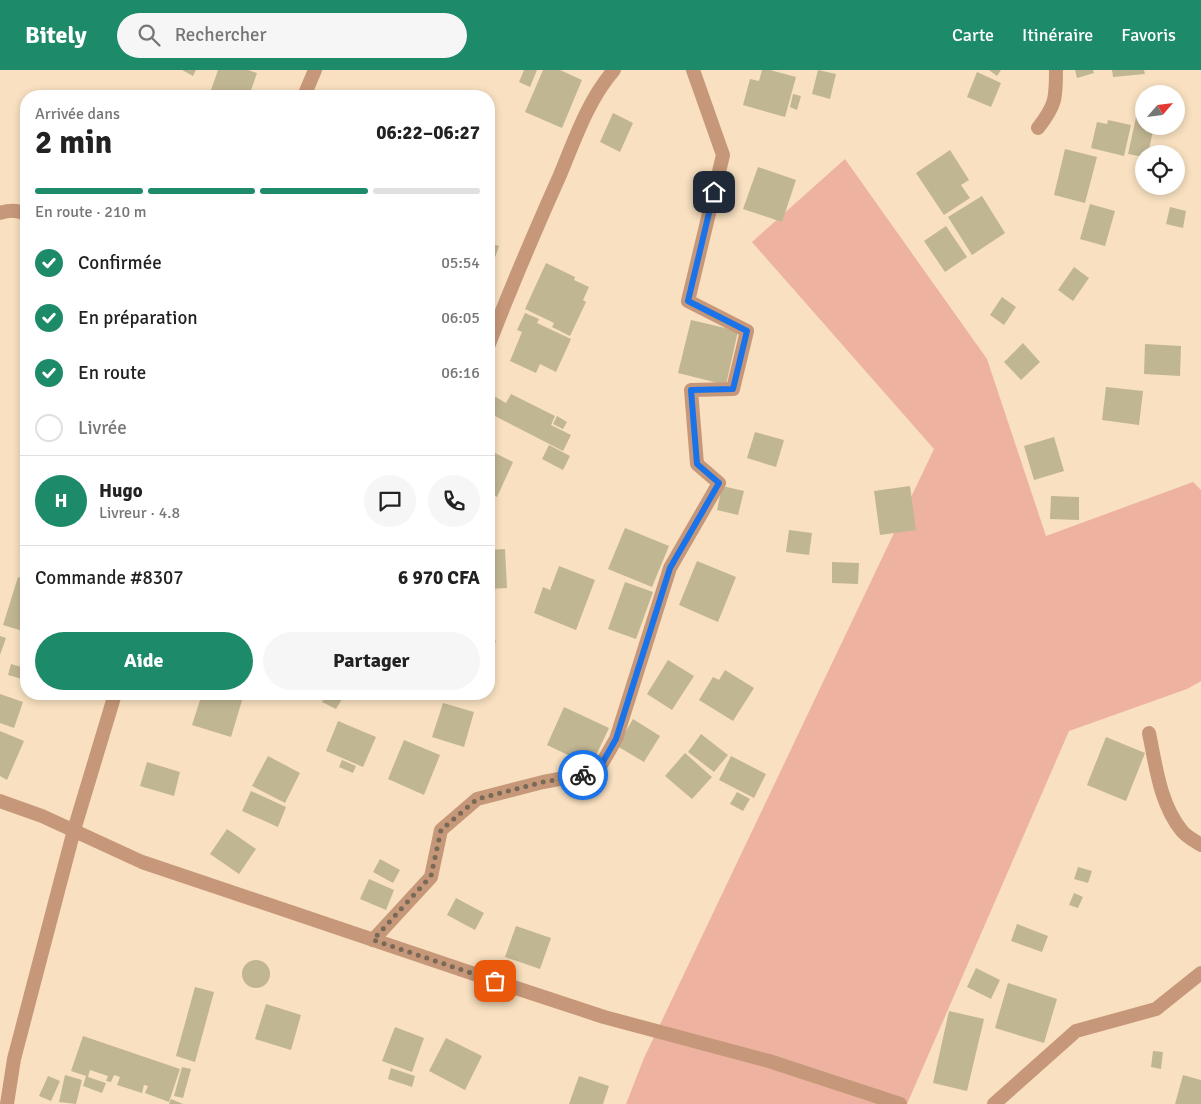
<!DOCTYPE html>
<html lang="fr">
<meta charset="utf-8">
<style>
body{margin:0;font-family:Signika,sans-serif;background:#f6f6f6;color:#222;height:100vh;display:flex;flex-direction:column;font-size:19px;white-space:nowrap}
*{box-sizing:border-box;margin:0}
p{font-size:16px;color:#767676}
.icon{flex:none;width:28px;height:28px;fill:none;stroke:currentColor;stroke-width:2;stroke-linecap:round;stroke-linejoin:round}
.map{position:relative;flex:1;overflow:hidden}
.details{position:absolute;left:20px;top:20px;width:475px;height:610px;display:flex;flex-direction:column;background:#fff;border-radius:20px;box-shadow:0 2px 8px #0003}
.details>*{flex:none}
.needle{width:32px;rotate:62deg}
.buttons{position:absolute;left:1135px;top:15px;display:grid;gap:10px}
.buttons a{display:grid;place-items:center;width:50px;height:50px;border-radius:50%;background:#fff;box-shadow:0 2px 8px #0003;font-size:25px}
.pin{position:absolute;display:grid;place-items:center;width:42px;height:42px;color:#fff;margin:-21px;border-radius:10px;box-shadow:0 2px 8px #0006}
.courier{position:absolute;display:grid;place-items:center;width:50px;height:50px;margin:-25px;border:4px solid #1a73e8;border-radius:50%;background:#fff;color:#222;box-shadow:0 1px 6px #0007}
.head em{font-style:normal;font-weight:700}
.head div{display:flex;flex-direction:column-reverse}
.head{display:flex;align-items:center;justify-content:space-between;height:85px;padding:0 15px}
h1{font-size:32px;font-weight:700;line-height:38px}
.bar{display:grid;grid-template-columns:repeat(4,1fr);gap:8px 5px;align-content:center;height:60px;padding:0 15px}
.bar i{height:6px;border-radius:4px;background:#e0e0e0}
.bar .on{background:#1d8a69}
.bar p{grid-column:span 4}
.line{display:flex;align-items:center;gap:12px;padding:0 15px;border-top:1px solid #e0e0e0}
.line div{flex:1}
.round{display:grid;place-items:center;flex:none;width:52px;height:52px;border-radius:26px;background:#f6f6f6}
ol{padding:0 15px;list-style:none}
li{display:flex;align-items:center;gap:15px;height:55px}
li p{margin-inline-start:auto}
li .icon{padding:5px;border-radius:50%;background:#1d8a69;color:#fff;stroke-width:4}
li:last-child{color:#767676}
li i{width:28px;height:28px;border:2px solid #e0e0e0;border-radius:50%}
.action{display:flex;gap:10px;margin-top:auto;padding:10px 15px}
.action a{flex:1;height:58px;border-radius:30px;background:#1d8a69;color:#fff;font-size:20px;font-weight:700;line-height:58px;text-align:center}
.action a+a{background:#f6f6f6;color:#222}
header{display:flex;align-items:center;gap:30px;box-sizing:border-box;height:70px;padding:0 25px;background:#1d8a69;color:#fff}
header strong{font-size:24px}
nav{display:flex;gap:28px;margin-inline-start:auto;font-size:18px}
.search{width:350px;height:45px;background:#f6f6f6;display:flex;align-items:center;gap:12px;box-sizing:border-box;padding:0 18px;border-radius:28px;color:#767676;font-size:19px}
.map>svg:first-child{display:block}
</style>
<header>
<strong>Bitely</strong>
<div class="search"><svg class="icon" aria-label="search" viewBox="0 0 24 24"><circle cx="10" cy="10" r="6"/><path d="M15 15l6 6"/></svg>Rechercher</div>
<nav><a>Carte</a><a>Itinéraire</a><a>Favoris</a></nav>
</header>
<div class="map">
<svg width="1201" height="1034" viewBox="0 0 1201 1034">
<rect width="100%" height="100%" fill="#f8e0c0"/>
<!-- green -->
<path fill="#eeb2a0" d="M845 89 987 289 1046 466 1193 412 1201 420V611L1187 619 1069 661 907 1034H626L644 988 934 379 752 172Z"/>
<!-- building -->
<path fill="#c1b692" d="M182 0H196L193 6Z
M218 0H248L257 3 249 26H209Z
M524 0H537L530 17 519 12Z
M543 0H560L582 10 562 58 525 42Z
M762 0H770L796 7 785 47 743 35 750 9 759 11Z
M818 0 836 4 830 29 812 24Z
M989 0H1001L997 6Z
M1075 0H1093L1094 3 1077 8Z
M1112 0H1144L1145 4 1113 7Z
M977 2 1001 13 991 37 967 27Z
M793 24 801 26 797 40 790 37Z
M613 43 633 53 620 82 600 72Z
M1137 43 1144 45V56H1154L1148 84H1144V87L1128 84Z
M1108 50 1131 55 1124 86 1091 78 1097 52 1107 54Z
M1065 79 1097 87 1085 133 1054 125Z
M950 80 969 110 961 115 970 128 944 145 916 103Z
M758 97 796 110 782 152 743 139Z
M982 126 1005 163 972 185 948 147Z
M1090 134 1115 141 1105 176 1080 169Z
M1170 137 1186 141 1183 158 1166 154Z
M946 156 967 187 945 202 924 171Z
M489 173 499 176 490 202H489Z
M546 193 575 207 574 210 589 217 583 230 586 232 570 266 552 257 554 253 525 239Z
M1074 197 1089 208 1073 231 1058 220Z
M1002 227 1016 237 1004 255 990 245Z
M525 243 539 249 537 253 571 269 556 302 540 294 536 303 510 291 522 262 517 260Z
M691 250 738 261 726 315 678 303Z
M1023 273 1040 292 1021 310 1004 292Z
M1145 274 1181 276 1180 306 1144 304Z
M1106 317 1143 321 1139 355 1102 350Z
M489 323 506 333 511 324 555 346 551 355 571 365 563 381 489 343Z
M557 346 567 352 563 359 553 354Z
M755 362 784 370 776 397 747 388Z
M1054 367 1064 401 1034 410 1024 376Z
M549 375 570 386 563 400 542 389Z
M489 380 513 392 497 427 489 423Z
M722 416 744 421 738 445 717 440Z
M910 416 916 460 880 465 874 421Z
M1051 426 1079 427V450L1050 449Z
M625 458 669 476 652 517 608 499Z
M789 460 812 463 809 485 786 482Z
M505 479 507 518 489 519V480Z
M697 491 736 507 718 552 679 535Z
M832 492 859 493 858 514 832 513Z
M559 496 595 510 576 560 534 543 543 517 550 520Z
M18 507 26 510V562L3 555Z
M625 512 653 522 636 569 608 559Z
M489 536 495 538 489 555Z
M0 566 6 568 0 585Z
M489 567 496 571 492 580 489 579Z
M668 590 694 606 672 640 647 624Z
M11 594 25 598 22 609 8 605Z
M725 600 754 618 733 651 699 630 713 607 719 610Z
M0 624 23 632 14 658 0 653Z
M202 624H244L231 667 192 655Z
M326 624H345L336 639 322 632Z
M443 633 474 642 464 677 432 667Z
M564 637 609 658 591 696 547 675Z
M633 649 660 666 644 692 617 676Z
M338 651 376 667 363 697 326 681Z
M0 661 24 671 7 710 0 706Z
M701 664 728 685 714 702 688 682Z
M1106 667 1145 683 1126 731 1087 715Z
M404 670 440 685 424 725 388 709Z
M685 683 712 707 692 729 665 706Z
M268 686 300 703 285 733 252 716Z
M731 686 766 704 754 728 719 710Z
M342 690 356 696 353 703 339 697Z
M147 692 180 702 174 726 140 716Z
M251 721 286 737 278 757 242 741Z
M737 722 750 729 743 741 730 734Z
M227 759 256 779 239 804 210 784Z
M380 789 400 800 393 813 373 802Z
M1078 797 1092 801 1088 813 1074 809Z
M369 809 394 820 386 840 360 829Z
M1074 823 1083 827 1078 838 1069 835Z
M456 828 484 843 475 860 447 845Z
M1017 854 1048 866 1042 882 1011 871Z
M516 856 551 868 540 899 505 887Z
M242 904a14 14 0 1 1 28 0a14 14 0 1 1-28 0Z
M976 898 1000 910 991 929 967 917Z
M1008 913 1057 929 1044 973 995 958Z
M195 917 214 922 195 992 176 986Z
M266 934 301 945 291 980 255 969Z
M949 941 984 949 967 1021 933 1013Z
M395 957 424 968 412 1002 382 991Z
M83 966 180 999 169 1032 145 1023 148 1016 144 1015 142 1023 117 1015 120 1007 114 1005 111 1012 106 1011 108 1006 90 1000 88 1007 106 1013 102 1023 83 1016 86 1006 71 1001Z
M446 968 482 986 465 1020 429 1001Z
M1153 981 1163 982 1161 999 1151 997Z
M182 997 191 999 183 1028 174 1026Z
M391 998 415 1006 412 1017 388 1009Z
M65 1005 82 1010 76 1034 59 1032Z
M1183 1005 1201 1010V1034H1175Z
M48 1006 60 1011 51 1031 39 1026Z
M579 1006 609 1016 603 1034H569Z
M171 1029 183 1034H169Z"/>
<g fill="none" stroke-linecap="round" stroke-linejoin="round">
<!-- minor -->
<path stroke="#c69879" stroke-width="14" d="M304 26 315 0
M1038 58C1056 35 1056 28 1056 0
M0 143C8 140 18 140 26 144
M489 274C511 217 535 161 560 105 575 69 588 30 614 0
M1149 663C1156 697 1160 734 1182 761 1187 767 1195 771 1201 775
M0 731 42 746 142 792 513 917 604 947 769 991 900 1034
M373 870 431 807 441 760 477 729 543 712 597 702 616 669 670 498 719 413 697 394 691 320 733 319 747 261 688 231 723 85 693 0
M7 1034 14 989 74 760 115 624
M994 1034 1076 961 1156 939 1201 903"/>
</g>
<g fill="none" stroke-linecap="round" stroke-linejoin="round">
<!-- done -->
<path stroke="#796a57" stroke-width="5" stroke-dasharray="0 9" d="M495 911 373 870 431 806 441 760 477 729 543 712 583 705"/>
<!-- route -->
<path stroke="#1a73e8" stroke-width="6" d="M583 705 597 702 616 669 670 498 719 413 697 394 691 320 733 319 747 261 688 231 714 122"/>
</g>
</svg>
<div class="buttons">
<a><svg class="needle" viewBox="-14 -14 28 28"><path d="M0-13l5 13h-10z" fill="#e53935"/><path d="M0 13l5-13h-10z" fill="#767676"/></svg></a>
<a><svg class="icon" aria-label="locate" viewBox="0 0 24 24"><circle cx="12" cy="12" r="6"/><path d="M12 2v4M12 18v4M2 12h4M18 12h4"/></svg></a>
</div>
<div class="pin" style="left:495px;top:911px;background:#ea580c"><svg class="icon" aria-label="bag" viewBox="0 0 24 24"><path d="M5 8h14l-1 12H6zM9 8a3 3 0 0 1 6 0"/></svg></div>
<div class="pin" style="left:714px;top:122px;background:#1f2937"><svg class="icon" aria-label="home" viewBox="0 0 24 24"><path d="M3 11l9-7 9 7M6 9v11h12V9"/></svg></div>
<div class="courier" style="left:583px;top:705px"><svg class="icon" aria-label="bike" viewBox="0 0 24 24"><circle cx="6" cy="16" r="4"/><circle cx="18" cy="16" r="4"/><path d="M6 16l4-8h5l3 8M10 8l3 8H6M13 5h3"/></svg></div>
<section class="details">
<div class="head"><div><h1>2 min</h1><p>Arrivée dans</p></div><em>06:22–06:27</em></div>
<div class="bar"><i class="on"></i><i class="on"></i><i class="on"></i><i></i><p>En route · 210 m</p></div>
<ol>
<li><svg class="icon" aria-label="check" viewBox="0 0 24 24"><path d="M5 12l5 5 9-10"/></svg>Confirmée<p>05:54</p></li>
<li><svg class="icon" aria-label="check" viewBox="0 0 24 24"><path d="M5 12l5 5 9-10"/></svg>En préparation<p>06:05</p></li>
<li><svg class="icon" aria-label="check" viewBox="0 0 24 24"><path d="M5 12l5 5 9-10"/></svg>En route<p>06:16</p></li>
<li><i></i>Livrée</li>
</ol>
<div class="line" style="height:90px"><b class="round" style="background:#1d8a69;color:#fff">H</b><div><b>Hugo</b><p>Livreur · 4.8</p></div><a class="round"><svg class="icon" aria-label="chat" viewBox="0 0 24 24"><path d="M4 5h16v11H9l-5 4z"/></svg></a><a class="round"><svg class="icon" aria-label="phone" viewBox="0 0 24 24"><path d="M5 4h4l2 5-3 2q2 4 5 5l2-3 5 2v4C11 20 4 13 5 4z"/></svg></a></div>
<div class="line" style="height:65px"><div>Commande #8307</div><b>6 970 CFA</b></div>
<div class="action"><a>Aide</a><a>Partager</a></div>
</section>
</div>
